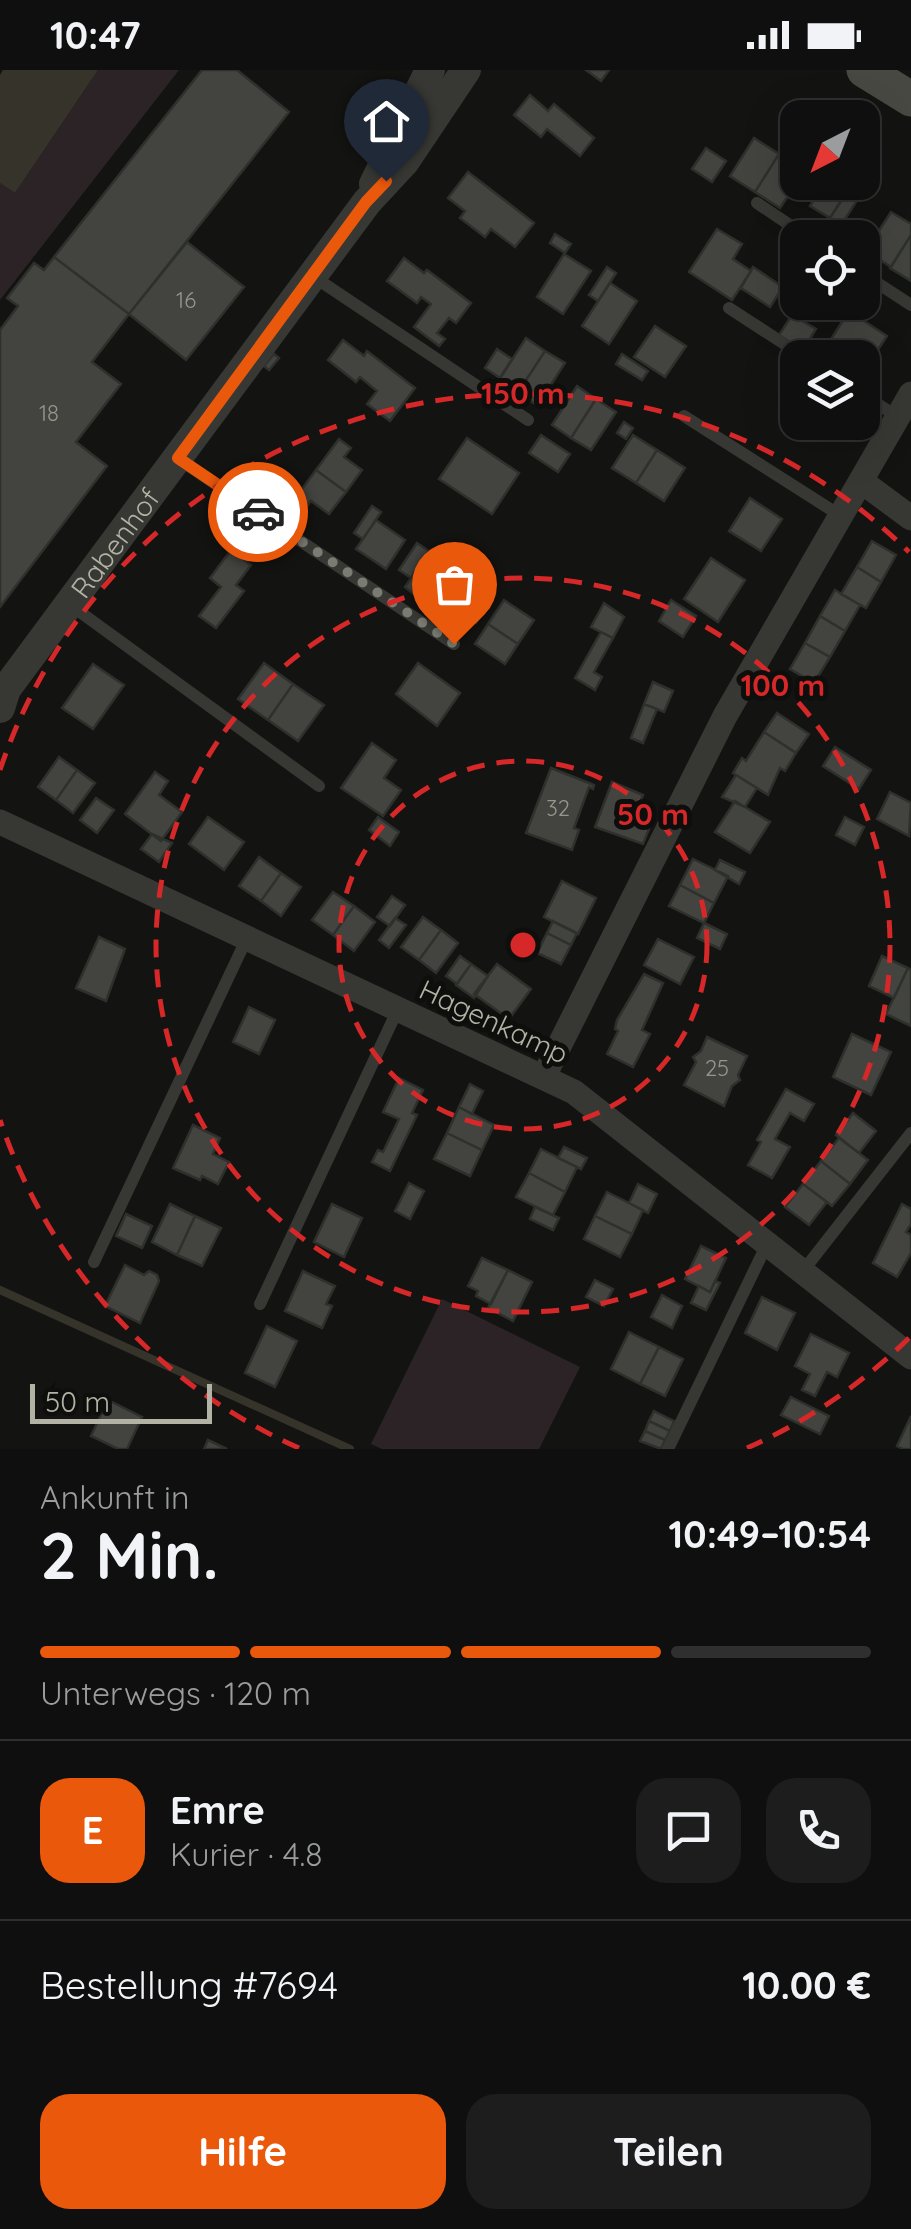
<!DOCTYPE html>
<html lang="de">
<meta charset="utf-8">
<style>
body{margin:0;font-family:Quicksand,sans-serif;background:#1c1d1c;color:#f1f3f6;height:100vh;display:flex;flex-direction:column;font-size:38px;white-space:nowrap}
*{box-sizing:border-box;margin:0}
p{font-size:32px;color:#9b9c9e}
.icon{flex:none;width:55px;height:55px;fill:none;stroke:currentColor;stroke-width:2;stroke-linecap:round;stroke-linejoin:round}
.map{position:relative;height:1379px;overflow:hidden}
.drawer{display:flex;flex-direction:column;background:#0e0f0e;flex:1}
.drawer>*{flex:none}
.needle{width:65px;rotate:222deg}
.controls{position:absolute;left:780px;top:30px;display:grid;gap:20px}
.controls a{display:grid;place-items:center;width:100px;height:100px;border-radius:20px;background:#0e0f0e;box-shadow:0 10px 40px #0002,0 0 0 2px #2e2f2e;font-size:50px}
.scale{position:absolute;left:30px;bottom:25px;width:182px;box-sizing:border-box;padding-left:10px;border:5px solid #b2b3a5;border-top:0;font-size:28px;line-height:35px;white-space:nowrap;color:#b2b3a5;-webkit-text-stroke:8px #0e0f0d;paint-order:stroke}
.pin{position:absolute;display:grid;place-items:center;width:85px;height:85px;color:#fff;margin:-102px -42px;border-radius:50% 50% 50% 0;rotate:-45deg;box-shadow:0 0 10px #0007}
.pin .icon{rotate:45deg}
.courier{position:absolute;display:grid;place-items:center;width:100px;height:100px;margin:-50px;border:8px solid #ea580c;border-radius:50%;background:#fff;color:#222;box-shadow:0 2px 12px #0007}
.head em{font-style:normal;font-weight:800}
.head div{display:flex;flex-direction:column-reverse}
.head{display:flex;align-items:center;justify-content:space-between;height:170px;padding:0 40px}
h1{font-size:65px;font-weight:800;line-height:75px}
.bar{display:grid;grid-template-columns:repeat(4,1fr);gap:15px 10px;align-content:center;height:120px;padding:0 40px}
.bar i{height:12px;border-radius:8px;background:#2e2f2e}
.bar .active{background:#ea580c}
.bar p{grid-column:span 4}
.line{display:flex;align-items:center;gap:25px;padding:0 40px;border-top:2px solid #2e2f2e}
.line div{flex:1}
.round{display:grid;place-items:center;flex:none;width:105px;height:105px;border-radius:30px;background:#1c1d1c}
.primary-button{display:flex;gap:20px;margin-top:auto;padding:20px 40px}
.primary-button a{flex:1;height:115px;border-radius:30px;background:#ea580c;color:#fff;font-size:40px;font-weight:800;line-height:115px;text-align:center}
.primary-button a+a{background:#1c1d1c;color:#f1f3f6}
.status{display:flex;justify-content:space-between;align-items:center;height:70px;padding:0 50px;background:#0e0f0e;direction:ltr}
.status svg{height:28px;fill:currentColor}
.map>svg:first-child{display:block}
</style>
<div class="status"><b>10:47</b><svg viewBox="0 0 49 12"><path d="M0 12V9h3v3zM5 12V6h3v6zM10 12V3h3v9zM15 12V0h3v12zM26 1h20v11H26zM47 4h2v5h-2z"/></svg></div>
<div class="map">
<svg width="911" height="1379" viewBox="0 0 911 1379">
<rect width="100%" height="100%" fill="#131412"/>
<!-- green -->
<path fill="#2b2326" d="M98 0H179L0 230V113L15 123Z
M442 1229 580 1297 539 1379H382L371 1374Z"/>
<!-- water -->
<path fill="#36342a" d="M3 0H98L15 123 0 113V5Z"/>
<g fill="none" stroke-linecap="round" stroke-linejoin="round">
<!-- stream -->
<path stroke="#36342a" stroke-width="8" d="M0 1220 350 1379"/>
</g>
<!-- building -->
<path fill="#43443f" stroke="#2e302c" stroke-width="2.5" d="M202 0H237L289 42 129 244 54 187Z
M586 0H609L601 11Z
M530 25 548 41 554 34 594 68 580 86 547 59 541 67 514 45Z
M754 68 779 84 755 122 730 106Z
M706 78 726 91 712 112 692 99Z
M779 84 798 96V111L780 138 755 122Z
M468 102 534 153 515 177 491 159 485 167 460 148 465 141 448 128Z
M824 112H835L848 120 830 148 810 136Z
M845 125 856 132 841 156 830 148Z
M891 142 911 154V165L891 197 866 181Z
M717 159 742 174 733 189 751 201 732 230 689 202Z
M555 164 571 174 565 183 550 173Z
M911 165V211L890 198Z
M187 172 244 217 186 290 129 244Z
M564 184 591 201 563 244 537 227Z
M54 187 129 244 92 292 121 314 76 372 107 396 0 537V260L18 236 7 228 34 193 44 200Z
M404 188 424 203 427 200 471 233 456 253 449 248 437 263 445 269 439 276 414 257 431 234 421 227 417 233 387 211Z
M607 197 616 203 598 231 589 225Z
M753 197 783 217 770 237 741 218Z
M610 213 637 231 609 274 582 256Z
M849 241 887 266 863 302 862 288H841L826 277Z
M792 245 816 259 803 280 779 265Z
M655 256 686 276 665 307 634 287Z
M526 268 545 281 517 324 499 310Z
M343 270 364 286 367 281 415 318 390 351 367 334 377 321 360 307 356 312 328 290Z
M497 279 512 289 500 308 485 298Z
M545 281 565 293 538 335 517 324Z
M274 284 279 288 269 300 264 296Z
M622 284 648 301 642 310 616 294Z
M577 316 596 329 571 368 552 355Z
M596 329 616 342 591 380 571 368Z
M624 352 633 358 626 369 617 363Z
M541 365 570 384 558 402 529 383Z
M633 365 657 380 636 413 612 398Z
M467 368 519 403 492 444 439 409Z
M339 369 351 378 344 387 362 400 346 422 316 400Z
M657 380 685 398 664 431 636 413Z
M316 400 346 422 329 444 311 431 304 440 293 431Z
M750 428 782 449 761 481 729 461Z
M372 436 381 442 363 469 354 463Z
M376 450 405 470 386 499 356 479Z
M872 471 896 485 881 512 857 497Z
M417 473 429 481 411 508 399 500Z
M231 480 251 495 236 515 244 521 216 558 199 546 221 517 210 508Z
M429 481 456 499 432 535 423 532 405 517Z
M711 488 745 510 718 552 684 529Z
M857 497 881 512 866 538 841 524Z
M456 499 483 517 459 552 450 550 432 535Z
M483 517 495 525 476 553 464 544Z
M835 520 860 535 845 561 820 546Z
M504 530 534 550 518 574 488 554Z
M671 530 696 546 683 567 659 551Z
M604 533 624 547 613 568 591 557Z
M820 546 845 561 830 587 805 573Z
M488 554 518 574 505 594 475 574Z
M601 562 613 568 594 602 602 607 595 620 575 608Z
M805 573 830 587 814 613 790 599Z
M264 593 293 614 268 650 238 629Z
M418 593 460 623 437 656 396 624Z
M93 594 124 615 93 659 62 638Z
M653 612 673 621 664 642 644 634Z
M293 614 324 635 298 671 268 650Z
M644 634 657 639 643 673 631 668Z
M777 643 809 664 796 683 764 662Z
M764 662 796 683 785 701 780 698 768 725 733 703 742 688 746 691Z
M372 673 396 690 384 708 401 720 383 746 341 718Z
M835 677 871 700 859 719 823 696Z
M59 687 77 700 56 730 38 717Z
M551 698 594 715 593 719 589 717 574 758 579 760 572 780 526 763Z
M77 700 95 713 73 743 56 730Z
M155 702 168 711 159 725 182 742 161 771 125 744Z
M736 705 757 718 745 737 722 727Z
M612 712 643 725 632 752 649 759 643 774 595 757Z
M890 722 911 733 909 766 877 749Z
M96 728 114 740 97 763 80 750Z
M735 731 770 752 750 783 715 762Z
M208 747 244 772 224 800 189 774Z
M378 747 399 762 390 776 369 760Z
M845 747 864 757 855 775 836 765Z
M152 764 172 773 159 792 141 779Z
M259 787 281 803 261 831 239 816Z
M693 789 728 806 714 833 680 815Z
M720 790 745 802 739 814 715 800Z
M281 803 301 817 281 846 261 831Z
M562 811 596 828 578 864 544 847Z
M680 815 714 833 704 853 669 836Z
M333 822 354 836 333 865 312 850Z
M392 826 405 835 390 856 377 847Z
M354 836 375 852 354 881 333 865Z
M423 847 441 860 419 890 401 877Z
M395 848 406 855 389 878 379 870Z
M553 851 577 863 571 875 547 863Z
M704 853 727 864 720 879 697 868Z
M441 860 458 873 436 903 419 890Z
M547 863 571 875 561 894 537 883Z
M99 867 125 879 106 931 76 918Z
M658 869 694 887 680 914 644 895Z
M460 886 471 894 457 914 446 906Z
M882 886 908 898 894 928 869 916Z
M471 894 488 906 474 928 456 915Z
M497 894 531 919 509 949 474 924Z
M908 898 911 900V956L886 944Z
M644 904 663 913 642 960 650 964 633 997 607 984 618 961 615 959 617 950Z
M249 937 275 950 259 984 233 972Z
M852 964 891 982 871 1025 833 1007Z
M707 967 747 986 738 1005 740 1010 732 1016 724 1036 684 1015 696 992 693 987 701 981Z
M399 1008 423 1020 412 1043 417 1045 390 1101 372 1092 378 1080 383 1082 399 1049 383 1042Z
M470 1014 483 1021 472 1044 459 1037Z
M786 1019 814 1034 804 1051 790 1043 775 1069 790 1077 772 1108 748 1095 761 1072 757 1070Z
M459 1037 494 1055 482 1080 447 1063Z
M853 1043 876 1061 859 1083 836 1065Z
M193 1055 220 1068 213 1084 229 1092 218 1114 202 1106 200 1110 173 1098Z
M447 1063 482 1080 470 1106 434 1089Z
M839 1068 868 1090 850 1114 821 1091Z
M564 1077 587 1088 581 1099 558 1088Z
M541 1079 577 1097 565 1122 529 1103Z
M821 1091 850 1114 832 1136 803 1114Z
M529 1103 565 1122 553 1145 516 1127Z
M409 1113 424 1121 410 1149 395 1141Z
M638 1114 657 1124 648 1143 629 1133Z
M803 1114 827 1132 809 1155 785 1137Z
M607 1122 643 1140 632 1164 595 1146Z
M170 1134 195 1146 177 1185 152 1172Z
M332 1134 362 1148 344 1187 314 1172Z
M902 1134 911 1139V1154L906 1162 911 1165V1183L897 1207 873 1193Z
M535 1137 559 1148 553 1160 530 1149Z
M126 1144 152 1156 142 1178 116 1166Z
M195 1146 221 1158 202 1196 177 1185Z
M595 1146 632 1164 620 1187 584 1169Z
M701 1176 726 1188 710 1222 685 1209Z
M482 1188 508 1200 491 1234 476 1226 478 1221 468 1216Z
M125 1195 144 1205 149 1201 157 1205 159 1211 140 1253 105 1236Z
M508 1200 532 1212 513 1251 488 1238Z
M303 1201 335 1216 326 1234 332 1236 322 1258 285 1241Z
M595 1210 613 1219 604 1236 586 1227Z
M715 1211 720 1213 706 1240 691 1233 699 1216 710 1222Z
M662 1225 682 1236 672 1258 651 1247Z
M762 1227 795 1243 777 1280 745 1263Z
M267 1256 297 1271 275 1317 245 1303Z
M629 1262 659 1277 640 1314 611 1299Z
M811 1264 849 1283 837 1307 827 1302 815 1326 802 1320 810 1304 795 1296Z
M659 1277 683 1289 665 1326 640 1314Z
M791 1327 829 1346 820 1364 781 1345Z
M108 1330 142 1347 127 1379H118L91 1366Z
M654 1341 674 1351 670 1361 649 1351Z
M911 1346V1379H903L897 1376Z
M649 1351 670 1361 665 1370 645 1361Z
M645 1361 665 1370 661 1379 640 1371Z
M208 1370 227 1379H204Z"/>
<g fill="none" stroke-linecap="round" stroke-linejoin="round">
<!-- service -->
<path stroke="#373834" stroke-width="12" d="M757 133 809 168
M862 203 911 235
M314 207 528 350
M729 238 806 288
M862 324 898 347
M684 346 841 446
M177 388 454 574
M69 534 319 716
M94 1192 247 868
M803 1201 911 1063
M260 1234 398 939
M668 1379 767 1174"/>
<!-- minor -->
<path stroke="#373834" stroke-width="25" d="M861 411 911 448
M0 752 574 1022 911 1287
M544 1006 725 646 911 324"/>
<!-- tertiary -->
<g stroke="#373834" stroke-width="30">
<path d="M374 114 430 0"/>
<path id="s1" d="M0 638 6 619 367 132 405 91 466 0"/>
</g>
<!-- secondary -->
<path stroke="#474842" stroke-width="35" d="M864 0 911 29"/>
</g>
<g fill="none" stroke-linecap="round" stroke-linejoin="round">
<!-- done -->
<path stroke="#7a7b72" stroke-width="10" stroke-dasharray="0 18" d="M258 442 454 574"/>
<!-- route -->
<path stroke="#ea580c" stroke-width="12" d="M258 442 178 388 366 132 386 111"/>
</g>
<!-- distance rings -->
<g fill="none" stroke="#d62828" stroke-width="5" stroke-dasharray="18 12">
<circle cx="523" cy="875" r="184"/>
<circle cx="523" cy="875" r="367"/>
<path d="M909 1268A551 551 0 0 1 747 1378M299 1378A551 551 0 0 1 0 1050M0 700A551 551 0 0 1 909 482"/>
</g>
<g text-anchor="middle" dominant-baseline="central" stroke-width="10" stroke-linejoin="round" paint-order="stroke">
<!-- number labels -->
<g font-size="22" fill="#96978c">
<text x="186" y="230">16</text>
<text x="49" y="343">18</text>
<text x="558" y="738">32</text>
<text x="717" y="998">25</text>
</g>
<!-- street labels -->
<g font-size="28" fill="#b2b3a5" stroke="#0e0f0d">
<text stroke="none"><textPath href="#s1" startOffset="202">Rabenhof</textPath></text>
<text transform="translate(494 951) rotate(25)">Hagenkamp</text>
</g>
</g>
<circle cx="523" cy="875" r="15" fill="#d62828" stroke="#0e0f0d" stroke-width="5"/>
<g font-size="30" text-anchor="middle" font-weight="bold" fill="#d62828" stroke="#0e0f0d" stroke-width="10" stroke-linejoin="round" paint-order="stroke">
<text x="523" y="334">150 m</text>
<text x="783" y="626">100 m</text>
<text x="653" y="755">50 m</text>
</g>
</svg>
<div class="controls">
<a><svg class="needle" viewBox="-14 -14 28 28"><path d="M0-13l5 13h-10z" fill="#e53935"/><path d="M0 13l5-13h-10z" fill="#9b9c9e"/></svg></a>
<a><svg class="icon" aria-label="locate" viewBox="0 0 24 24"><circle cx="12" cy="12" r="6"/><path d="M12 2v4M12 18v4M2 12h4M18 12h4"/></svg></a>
<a><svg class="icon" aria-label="layers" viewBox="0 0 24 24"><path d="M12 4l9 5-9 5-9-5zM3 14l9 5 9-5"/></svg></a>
</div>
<div class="scale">50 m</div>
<div class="pin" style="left:454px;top:574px;background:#ea580c"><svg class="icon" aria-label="bag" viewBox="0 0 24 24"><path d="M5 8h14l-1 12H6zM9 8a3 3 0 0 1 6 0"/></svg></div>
<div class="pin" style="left:386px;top:111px;background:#1f2937"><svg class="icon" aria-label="home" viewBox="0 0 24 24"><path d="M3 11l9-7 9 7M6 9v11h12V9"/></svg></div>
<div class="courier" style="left:258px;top:442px"><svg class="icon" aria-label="car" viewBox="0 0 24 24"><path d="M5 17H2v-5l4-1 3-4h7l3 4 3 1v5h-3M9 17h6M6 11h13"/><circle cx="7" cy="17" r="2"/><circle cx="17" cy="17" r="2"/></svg></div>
</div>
<section class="drawer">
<div class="head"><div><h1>2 Min.</h1><p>Ankunft in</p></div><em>10:49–10:54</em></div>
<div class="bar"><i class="active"></i><i class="active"></i><i class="active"></i><i></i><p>Unterwegs · 120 m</p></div>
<div class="line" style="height:180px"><b class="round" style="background:#ea580c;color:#fff">E</b><div><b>Emre</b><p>Kurier · 4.8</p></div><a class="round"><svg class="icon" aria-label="chat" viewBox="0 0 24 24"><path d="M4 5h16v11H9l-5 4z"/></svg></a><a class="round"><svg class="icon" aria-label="phone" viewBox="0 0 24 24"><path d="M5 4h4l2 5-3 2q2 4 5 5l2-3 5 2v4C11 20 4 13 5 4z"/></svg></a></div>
<div class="line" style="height:130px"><div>Bestellung #7694</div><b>10.00 €</b></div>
<div class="primary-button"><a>Hilfe</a><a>Teilen</a></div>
</section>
